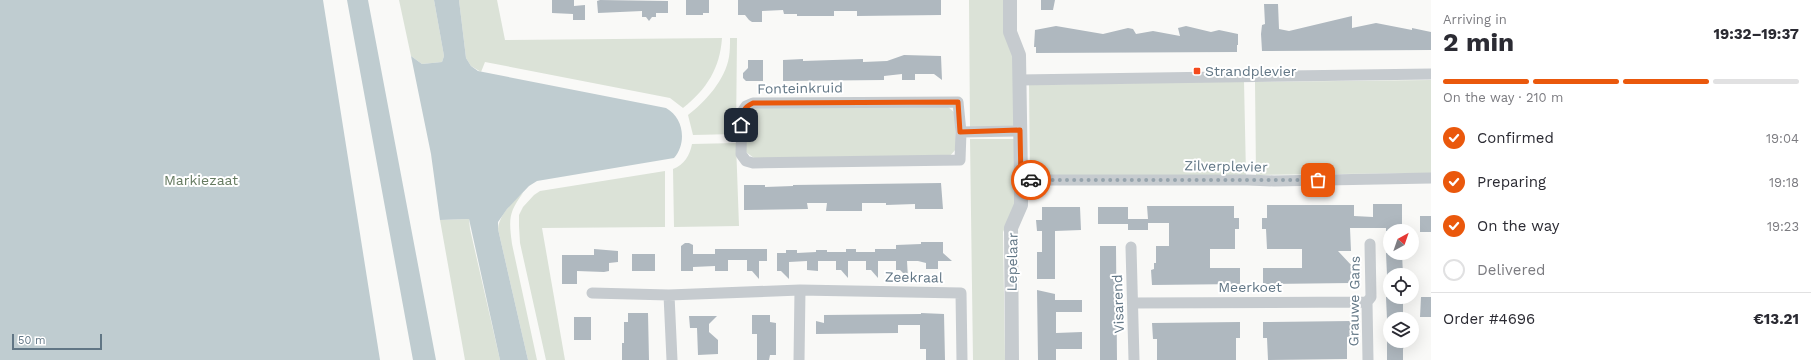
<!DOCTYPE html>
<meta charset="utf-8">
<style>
body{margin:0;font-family:"Work Sans",sans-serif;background:#f2f2f3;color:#2b2b33;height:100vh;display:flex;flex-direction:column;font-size:15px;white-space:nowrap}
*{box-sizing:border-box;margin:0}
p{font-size:13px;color:#7c7c81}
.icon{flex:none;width:22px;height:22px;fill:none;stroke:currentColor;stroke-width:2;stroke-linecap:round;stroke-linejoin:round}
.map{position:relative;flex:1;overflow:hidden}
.sheet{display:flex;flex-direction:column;background:#fff;width:380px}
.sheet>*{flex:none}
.needle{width:26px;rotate:40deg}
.tools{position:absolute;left:1383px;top:224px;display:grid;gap:8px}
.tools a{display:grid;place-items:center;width:36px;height:36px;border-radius:50%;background:#fff;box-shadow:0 4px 16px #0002;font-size:20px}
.scale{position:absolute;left:12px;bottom:10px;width:90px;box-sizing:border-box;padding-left:4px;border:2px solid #617685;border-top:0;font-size:11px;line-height:14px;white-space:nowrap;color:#617685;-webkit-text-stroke:3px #fff;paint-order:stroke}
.pin{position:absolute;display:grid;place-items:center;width:34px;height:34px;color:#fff;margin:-17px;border-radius:8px;box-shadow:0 2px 6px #0006}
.courier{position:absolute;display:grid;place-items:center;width:40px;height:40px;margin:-20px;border:3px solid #ea580c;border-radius:50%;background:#fff;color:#222;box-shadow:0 1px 5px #0007}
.headline em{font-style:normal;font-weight:700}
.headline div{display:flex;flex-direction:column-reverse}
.headline{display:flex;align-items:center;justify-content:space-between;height:68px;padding:0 12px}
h1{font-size:26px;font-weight:700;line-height:30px}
.bar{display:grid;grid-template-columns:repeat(4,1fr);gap:6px 4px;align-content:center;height:48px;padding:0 12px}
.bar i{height:5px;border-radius:3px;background:#e1e1e2}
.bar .selected{background:#ea580c}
.bar p{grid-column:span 4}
.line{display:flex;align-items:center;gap:10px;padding:0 12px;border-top:1px solid #e1e1e2}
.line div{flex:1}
ol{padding:0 12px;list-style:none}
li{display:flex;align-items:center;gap:12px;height:44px}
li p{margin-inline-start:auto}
li .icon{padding:4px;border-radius:50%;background:#ea580c;color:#fff;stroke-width:4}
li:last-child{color:#7c7c81}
li i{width:22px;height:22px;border:2px solid #e1e1e2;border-radius:50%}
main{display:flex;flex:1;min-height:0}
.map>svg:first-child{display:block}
</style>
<main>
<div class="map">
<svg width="1431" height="360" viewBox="0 0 1431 360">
<rect width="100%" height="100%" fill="#f9f9f7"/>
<!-- green -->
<path fill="#dbe2d7" d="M399 0H434L444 56 442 62 422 64 411 56Z
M459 0H497L505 40 722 38C720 68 707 89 683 108L670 98 485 62 481 72 471 66 466 58Z
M969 0H1006L1014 53 1016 127 970 128Z
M730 38H737L736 134 693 135 688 115C706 101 725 80 729 57 730 51 730 44 730 38Z
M1431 80V173L1256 175 1255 82Z
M1244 81 1246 175 1030 176 1029 85Z
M947 106 955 113 956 149 949 157 754 158 746 152V114L755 107Z
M970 139H1016L1017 204 1003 232 1005 360H973Z
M736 143 739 226 674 227 673 169C684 165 690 155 692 144Z
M665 171V227L542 228 565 360H546L520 243 519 226V215L523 207 534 195 540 191Z
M523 193C508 213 509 220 512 244L537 360H528L498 229C499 215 512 202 523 193Z
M469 219 470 229 500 360H465L440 220Z"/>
<!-- water -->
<path fill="#bfccd0" d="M0 0H323L380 360H0Z
M347 0H368L436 360H413Z
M434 0H459L466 58 471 66 478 71 666 108C684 118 687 143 674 158L537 181 529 186 507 209 498 222V229L528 360H500L469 219 440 220 431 154 411 56 422 64 442 62 444 56Z"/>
<!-- building -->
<path fill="#afb8bf" d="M552 0H574V6L585 5V20H573V14L552 13Z
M600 0 668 1V13H656V17H652L649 21 646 17H642V11L598 13 597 1Z
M686 0H709V13H703V15H686Z
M738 0H941V15L857 16V11H834V16H797V14H784L783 10 762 11V22H752L749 20 745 15H738Z
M1041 0H1055L1053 10H1041Z
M1264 4H1278L1279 29 1289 31 1352 16V28L1376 23 1412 30V28L1431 32V50L1262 51 1261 34 1262 25 1265 24Z
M1056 26 1103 34 1128 28 1133 29 1136 34 1153 31 1180 36 1178 28 1186 26 1211 32 1219 30 1238 34V45H1237V52L1036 53V47H1034L1035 30Z
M904 55 941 56 942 80 934 74H915V80H902V74L884 76V80L783 81V60L803 59V61L863 59V62L887 61Z
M748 60H763V81H746L743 78V73L748 68Z
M941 183 943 209H915V204L886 205V203H862V211H826L827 203H807L808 209 744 210V185H765V187L793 186V185Z
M1373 204H1402V231H1386V228H1350L1351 251H1338L1353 267V275H1350L1351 283 1263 284V268H1302V249H1267L1266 229H1262V218H1267V205H1354V216L1373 217Z
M1147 206H1234V218H1239V229H1235V249H1210V268H1240V284L1152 285 1151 270 1154 269V263H1156V246H1169V223H1148V230H1128V224H1098V207H1128V219H1148Z
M1042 207H1080L1081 230 1055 231V279H1037V252H1042V231H1037L1036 220H1042Z
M1420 216H1431V232H1420Z
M921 242H943V253L952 261H938V269H926V263L918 261H907L908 278 900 270H896V261H878V278L871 270H866V261H848V278L841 270H836V261H818V271L807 270V261L789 262V279L781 271H777V253H786V250H797V253L816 252V250H827V252H846V249H856V252H875V249H896V245L921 244Z
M685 243H689L693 245V254H715V249H767V261H759V279L752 271H747V260H728V271H715V266L693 267V271H681V246Z
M1100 246H1116L1117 360H1100Z
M594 249 618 251V262L609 263V271L604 272 577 271V284H562V255H594Z
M1386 253H1402L1403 275H1387Z
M632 254H655V271H632Z
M1037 290 1055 294V300H1082V312H1056V333L1082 332V349H1056V360H1038Z
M1386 297H1403V319H1387Z
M1421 297H1431V317H1420Z
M628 313H648L649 360H622V343H624V322H628Z
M921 313 944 314 945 360H926V349H920V325H898V333L816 334V321L824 323V315L921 314Z
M752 315H770V322L776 323V355H770L769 360H757V334H752Z
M689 316H717L709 324V332L718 340V354L698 355 697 328H690Z
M574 317H591V340H574Z
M1351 321 1352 336 1347 337V359L1268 360 1267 338H1263V322Z
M1240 322V338H1236V360H1157V339H1153L1152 323Z
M1387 341H1406L1403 349V360H1387Z"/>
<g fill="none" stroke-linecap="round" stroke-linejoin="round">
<!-- minor -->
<path stroke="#c6cbcf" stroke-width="11" d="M1019 80 1431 74
M961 132 960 160 753 163 746 161 741 154 742 112 746 106 753 103 958 102 961 132 1019 131
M1021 180H1248L1274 181 1431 178
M1131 247 1134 360
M592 293 669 295 800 290 961 293 962 360
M669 295 672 360
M1134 303 1367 302
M799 360 800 290
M1368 360 1367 302 1371 297 1370 244"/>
<!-- tertiary -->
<path stroke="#c6cbcf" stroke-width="14" d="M1010 0V32L1019 55 1021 180V205L1011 228 1012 360"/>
</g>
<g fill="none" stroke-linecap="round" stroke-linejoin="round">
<!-- done -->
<path stroke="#96a4ad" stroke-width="4" stroke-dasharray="0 7.2" d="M1031 180H1318"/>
<!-- route -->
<path stroke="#ea580c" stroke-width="5" d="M741 125C742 114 742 108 753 103L958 102 960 132 1020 130 1021 180H1031"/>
</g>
<!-- markers -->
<rect fill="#f44a1c" stroke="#fff" stroke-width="1.5" x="1193" y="67" width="8" height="8" rx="2"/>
<g text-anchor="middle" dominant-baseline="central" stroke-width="4" stroke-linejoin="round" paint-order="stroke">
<!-- poi labels -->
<g font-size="14" fill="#617685" stroke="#fff" text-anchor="start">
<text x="1205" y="71">Strandplevier</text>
</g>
<!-- street labels -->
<g font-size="14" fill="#617685" stroke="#fff">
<text transform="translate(800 88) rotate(-1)">Fonteinkruid</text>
<text transform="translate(1226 166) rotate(1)">Zilverplevier</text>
<text transform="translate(1012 262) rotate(-89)">Lepelaar</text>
<text transform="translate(914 277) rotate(1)">Zeekraal</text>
<text x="1250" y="287">Meerkoet</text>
<text transform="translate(1354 301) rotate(-89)">Grauwe Gans</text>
<text transform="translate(1118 304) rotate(-92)">Visarend</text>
</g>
<!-- park labels -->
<g font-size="14" fill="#667b61" stroke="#fff">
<text x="201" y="180">Markiezaat</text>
</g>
</g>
</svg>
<div class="tools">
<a><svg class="needle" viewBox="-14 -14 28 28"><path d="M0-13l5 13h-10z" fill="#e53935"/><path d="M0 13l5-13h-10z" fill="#7c7c81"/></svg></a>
<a><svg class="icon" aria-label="locate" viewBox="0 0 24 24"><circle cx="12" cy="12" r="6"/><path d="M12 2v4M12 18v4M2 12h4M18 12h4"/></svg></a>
<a><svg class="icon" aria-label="layers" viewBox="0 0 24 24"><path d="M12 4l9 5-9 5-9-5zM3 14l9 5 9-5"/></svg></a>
</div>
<div class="scale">50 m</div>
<div class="pin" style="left:1318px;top:180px;background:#ea580c"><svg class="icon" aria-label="bag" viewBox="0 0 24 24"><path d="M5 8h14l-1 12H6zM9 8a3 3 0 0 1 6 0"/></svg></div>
<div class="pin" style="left:741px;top:125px;background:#1f2937"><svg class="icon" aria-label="home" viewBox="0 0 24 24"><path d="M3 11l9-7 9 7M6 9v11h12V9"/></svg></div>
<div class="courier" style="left:1031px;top:180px"><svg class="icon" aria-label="car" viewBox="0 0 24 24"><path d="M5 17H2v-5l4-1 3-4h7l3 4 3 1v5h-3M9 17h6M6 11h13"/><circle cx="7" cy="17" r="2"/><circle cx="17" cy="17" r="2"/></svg></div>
</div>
<section class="sheet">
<div class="headline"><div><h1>2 min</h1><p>Arriving in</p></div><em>19:32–19:37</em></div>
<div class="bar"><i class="selected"></i><i class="selected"></i><i class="selected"></i><i></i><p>On the way · 210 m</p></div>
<ol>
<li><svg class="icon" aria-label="check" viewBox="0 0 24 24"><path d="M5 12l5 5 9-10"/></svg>Confirmed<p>19:04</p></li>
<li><svg class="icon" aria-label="check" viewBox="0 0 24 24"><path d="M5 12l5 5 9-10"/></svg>Preparing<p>19:18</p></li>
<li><svg class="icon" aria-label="check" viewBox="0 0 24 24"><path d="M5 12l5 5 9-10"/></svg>On the way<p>19:23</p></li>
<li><i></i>Delivered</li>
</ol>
<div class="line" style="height:52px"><div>Order #4696</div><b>€13.21</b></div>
</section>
</main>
